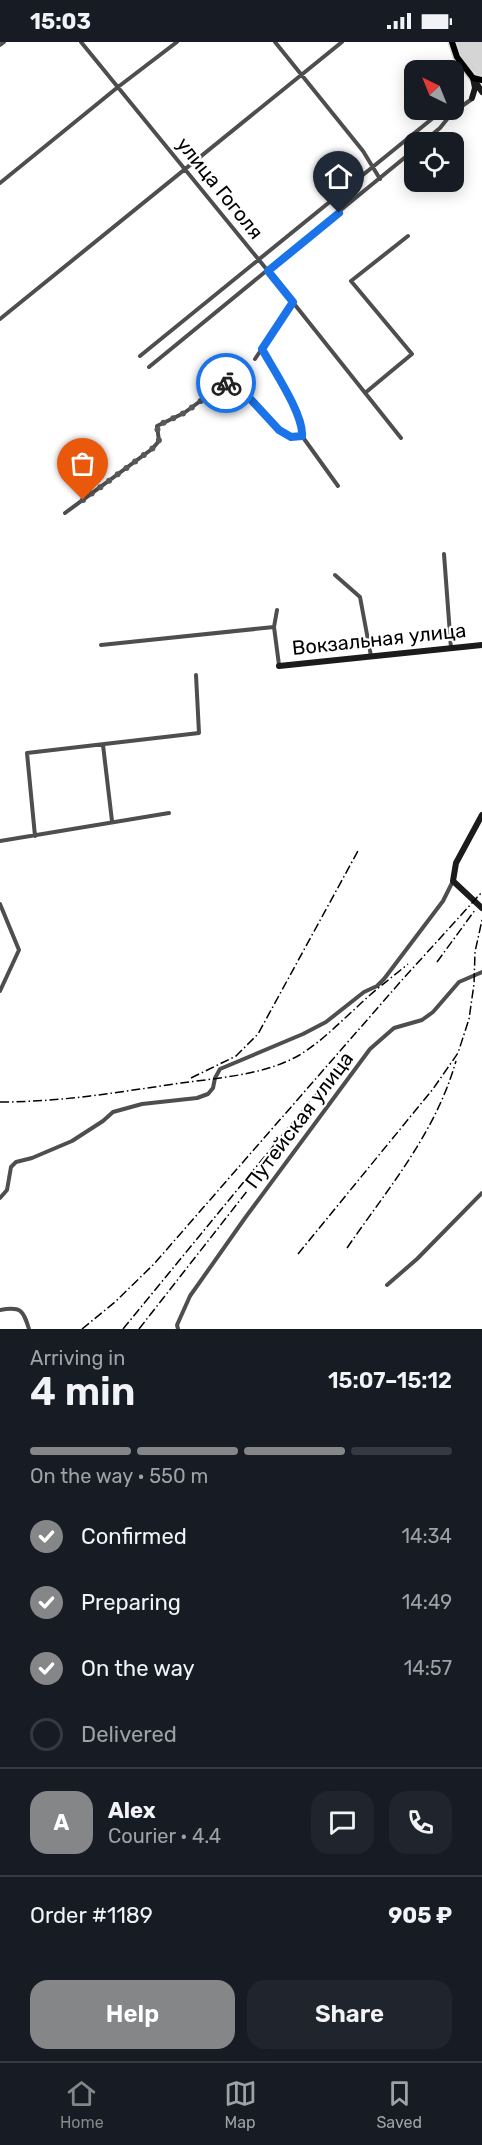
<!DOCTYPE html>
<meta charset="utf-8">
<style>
body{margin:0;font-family:Rubik,sans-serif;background:#20242c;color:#f1f3f6;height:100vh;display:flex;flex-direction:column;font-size:22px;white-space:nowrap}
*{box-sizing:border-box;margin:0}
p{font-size:20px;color:#9ea1a6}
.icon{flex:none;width:33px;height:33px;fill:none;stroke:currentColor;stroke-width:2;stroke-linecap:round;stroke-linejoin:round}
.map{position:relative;height:1287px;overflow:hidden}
.panel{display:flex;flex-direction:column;background:#171b24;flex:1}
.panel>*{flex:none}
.needle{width:39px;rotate:317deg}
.tools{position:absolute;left:404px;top:18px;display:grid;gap:12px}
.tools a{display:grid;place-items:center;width:60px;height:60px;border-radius:12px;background:#171b24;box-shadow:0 3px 15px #0003;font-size:30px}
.pin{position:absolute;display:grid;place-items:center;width:51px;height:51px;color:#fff;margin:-62px -26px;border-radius:50% 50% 50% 0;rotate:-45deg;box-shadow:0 0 6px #0007}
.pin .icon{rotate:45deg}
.courier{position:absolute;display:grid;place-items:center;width:60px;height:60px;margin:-30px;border:4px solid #1a73e8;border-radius:50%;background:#fff;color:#222;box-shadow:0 2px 8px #0007}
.headline em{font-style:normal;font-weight:600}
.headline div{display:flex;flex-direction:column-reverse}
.headline{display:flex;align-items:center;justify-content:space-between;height:102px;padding:0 30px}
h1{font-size:39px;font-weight:600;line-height:45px}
.bar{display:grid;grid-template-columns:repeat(4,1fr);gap:9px 6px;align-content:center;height:72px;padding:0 30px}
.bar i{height:8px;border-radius:4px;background:#363941}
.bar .selected{background:#858687}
.bar p{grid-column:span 4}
.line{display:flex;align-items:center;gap:15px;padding:0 30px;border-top:2px solid #363941}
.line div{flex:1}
.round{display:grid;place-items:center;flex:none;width:63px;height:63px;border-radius:18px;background:#20242c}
ol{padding:0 30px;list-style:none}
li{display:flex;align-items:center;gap:18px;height:66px}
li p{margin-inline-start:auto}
li .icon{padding:6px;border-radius:50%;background:#858687;color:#fff;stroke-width:4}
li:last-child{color:#9ea1a6}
li i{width:33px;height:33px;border:3px solid #363941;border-radius:50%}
.action{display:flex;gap:12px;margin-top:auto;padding:12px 30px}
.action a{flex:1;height:69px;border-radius:18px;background:#858687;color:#fff;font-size:24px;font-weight:600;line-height:69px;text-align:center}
.action a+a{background:#20242c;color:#f1f3f6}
.status{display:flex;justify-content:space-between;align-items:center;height:42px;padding:0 30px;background:#171b24;direction:ltr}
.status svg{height:16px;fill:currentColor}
.tabs{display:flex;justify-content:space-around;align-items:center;height:84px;border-top:2px solid #363941;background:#171b24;font-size:16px;color:#9ea1a6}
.tabs a{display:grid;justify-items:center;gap:3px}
.tabs .selected{color:#858687}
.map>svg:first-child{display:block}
</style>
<div class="status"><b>15:03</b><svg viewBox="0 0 49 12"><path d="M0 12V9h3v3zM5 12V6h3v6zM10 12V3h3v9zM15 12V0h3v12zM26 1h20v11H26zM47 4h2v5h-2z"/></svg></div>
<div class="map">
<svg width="482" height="1287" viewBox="0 0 482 1287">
<rect width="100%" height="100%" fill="#fff"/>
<!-- green -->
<path fill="#d5d5d5" d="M457 0H482V33H477C469 25 460 14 455 3Z"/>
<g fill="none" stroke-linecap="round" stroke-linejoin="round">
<!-- primary casing -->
<g stroke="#dbdbdb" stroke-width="9">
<path id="primary" d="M452 0 457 15 473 36 482 38"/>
</g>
<!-- street -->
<path stroke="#4e4e4e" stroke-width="4" d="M81 0 268 229 401 396
M275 0 363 109 380 137
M0 3 4 0
M423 100 440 86 452 71
M0 141 118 45 177 0
M0 277 342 0
M262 307C273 327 304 373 302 394L338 444
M140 314 433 76 452 71 472 57
M255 317 293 260
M149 325 414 108
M231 336 279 388 291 395 302 394
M365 351 412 312 351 239 408 194
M65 471 152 407 159 399 157 384 184 371 247 325
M444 512 451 606
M335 533 360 555 371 614
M277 568 274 585 279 623
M101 603 274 585
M103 703 112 779
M35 794 27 711 199 691 196 633
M0 799 169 771
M0 862 19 908 0 949
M0 1156 7 1148 11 1125 16 1120 32 1116 72 1099 103 1079 113 1070 142 1062 197 1056 208 1052 213 1046 215 1036 220 1027 303 992 326 980 364 950 377 944 384 937 443 859 453 839
M387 1243 417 1217 482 1151
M0 1268C21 1264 23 1268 29 1287
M178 1287 177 1283 190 1254 245 1176 370 1007 394 986 422 978 433 970 459 940 482 930"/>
<!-- secondary -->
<path stroke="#1b1b1b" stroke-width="6" d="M475 39 482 50
M472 56 475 46 473 36
M279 624 482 603
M482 773 456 821 453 839 482 866"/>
<!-- primary -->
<use href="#primary" stroke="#000" stroke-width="6"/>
<!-- rail -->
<path stroke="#000" stroke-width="1.5" stroke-dasharray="9 3 1.5 3" stroke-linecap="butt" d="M437 920 475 868
M191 1036 236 1014 258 992 359 807
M0 1060C63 1060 119 1050 181 1041 218 1036 262 1033 296 1015 319 1002 337 983 356 966 372 950 390 937 408 922
M347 1206C389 1145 435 1092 456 1019
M298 1212 433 1047 458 1011 469 977 474 942 475 910 482 878
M82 1287 115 1260 154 1222 402 938 482 850
M123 1287 348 1013
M139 1287 248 1148"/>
</g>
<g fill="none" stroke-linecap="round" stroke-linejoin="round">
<!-- done -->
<path stroke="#595959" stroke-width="6" stroke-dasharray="0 10.8" d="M83 458 152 407 159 399 157 384 184 371 226 341"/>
<!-- route -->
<path stroke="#1a73e8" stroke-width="8" d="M226 341 231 336 279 388 291 395 302 394C304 373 273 327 262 307L293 260 268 229 339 171"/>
</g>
<g text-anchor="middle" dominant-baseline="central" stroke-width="4.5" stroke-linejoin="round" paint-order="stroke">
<!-- street labels -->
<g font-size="20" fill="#000" stroke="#fff">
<text transform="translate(220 146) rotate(51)">улица Гоголя</text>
<text transform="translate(379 597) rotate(-6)">Вокзальная улица</text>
<text transform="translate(299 1078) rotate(-53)">Путейская улица</text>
</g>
</g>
</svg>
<div class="tools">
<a><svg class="needle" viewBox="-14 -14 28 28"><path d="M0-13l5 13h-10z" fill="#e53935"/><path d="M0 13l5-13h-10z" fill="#9ea1a6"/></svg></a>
<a><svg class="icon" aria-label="locate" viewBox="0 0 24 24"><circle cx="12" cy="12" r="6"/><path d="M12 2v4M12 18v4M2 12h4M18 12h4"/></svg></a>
</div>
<div class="pin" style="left:83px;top:458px;background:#ea580c"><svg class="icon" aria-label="bag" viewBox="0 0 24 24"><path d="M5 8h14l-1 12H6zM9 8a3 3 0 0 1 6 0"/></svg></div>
<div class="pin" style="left:339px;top:171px;background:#1f2937"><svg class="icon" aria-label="home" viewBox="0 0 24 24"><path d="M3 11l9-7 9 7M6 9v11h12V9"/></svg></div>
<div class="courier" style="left:226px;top:341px"><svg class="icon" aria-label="bike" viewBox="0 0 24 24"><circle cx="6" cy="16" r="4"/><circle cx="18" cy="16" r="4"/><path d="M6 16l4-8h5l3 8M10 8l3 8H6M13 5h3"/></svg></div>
</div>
<section class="panel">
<div class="headline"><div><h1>4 min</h1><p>Arriving in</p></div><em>15:07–15:12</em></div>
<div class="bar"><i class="selected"></i><i class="selected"></i><i class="selected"></i><i></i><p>On the way · 550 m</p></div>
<ol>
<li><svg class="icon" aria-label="check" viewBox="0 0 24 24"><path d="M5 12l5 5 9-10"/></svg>Confirmed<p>14:34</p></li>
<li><svg class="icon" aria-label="check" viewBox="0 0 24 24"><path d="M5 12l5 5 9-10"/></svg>Preparing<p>14:49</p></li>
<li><svg class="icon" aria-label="check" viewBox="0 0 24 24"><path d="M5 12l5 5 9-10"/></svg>On the way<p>14:57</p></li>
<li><i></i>Delivered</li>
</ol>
<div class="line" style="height:108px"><b class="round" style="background:#858687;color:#fff">A</b><div><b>Alex</b><p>Courier · 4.4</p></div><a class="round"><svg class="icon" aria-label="chat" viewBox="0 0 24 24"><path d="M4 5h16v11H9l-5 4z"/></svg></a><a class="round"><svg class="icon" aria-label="phone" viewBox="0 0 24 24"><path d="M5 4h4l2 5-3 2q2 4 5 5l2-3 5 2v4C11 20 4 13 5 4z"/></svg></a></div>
<div class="line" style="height:78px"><div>Order #1189</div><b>905 ₽</b></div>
<div class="action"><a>Help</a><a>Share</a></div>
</section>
<nav class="tabs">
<a class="selected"><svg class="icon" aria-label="home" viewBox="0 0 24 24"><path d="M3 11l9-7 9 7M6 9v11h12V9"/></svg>Home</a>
<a><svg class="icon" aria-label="map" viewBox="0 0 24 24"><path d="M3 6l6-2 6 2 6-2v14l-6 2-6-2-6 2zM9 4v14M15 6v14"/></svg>Map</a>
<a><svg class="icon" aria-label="saved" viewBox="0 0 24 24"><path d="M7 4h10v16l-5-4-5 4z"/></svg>Saved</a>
</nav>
